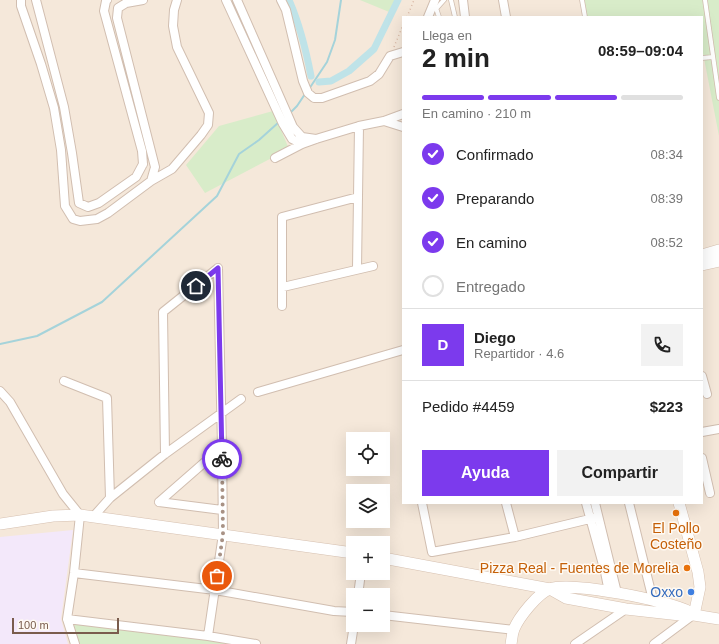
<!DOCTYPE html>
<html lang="es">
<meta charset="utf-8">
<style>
body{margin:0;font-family:Helvetica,sans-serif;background:#f2f2f2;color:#222;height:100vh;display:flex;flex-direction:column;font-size:15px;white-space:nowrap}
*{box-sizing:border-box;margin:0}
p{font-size:13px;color:#767676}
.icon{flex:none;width:22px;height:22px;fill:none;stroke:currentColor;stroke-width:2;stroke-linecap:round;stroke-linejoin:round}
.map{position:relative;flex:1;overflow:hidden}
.side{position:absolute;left:402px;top:16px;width:301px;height:488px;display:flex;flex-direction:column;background:#fff;border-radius:0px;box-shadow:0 4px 16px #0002}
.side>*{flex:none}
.buttons{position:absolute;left:346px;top:432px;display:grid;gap:8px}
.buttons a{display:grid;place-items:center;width:44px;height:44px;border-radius:0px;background:#fff;box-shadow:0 4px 16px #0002;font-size:20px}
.scale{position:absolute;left:12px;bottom:10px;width:107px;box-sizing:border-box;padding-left:4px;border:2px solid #7a5c4d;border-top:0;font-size:11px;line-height:14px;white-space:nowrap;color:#7a5c4d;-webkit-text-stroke:3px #fffaf3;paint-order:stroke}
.pin{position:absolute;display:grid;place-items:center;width:34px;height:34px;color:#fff;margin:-17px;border:2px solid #fff;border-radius:50%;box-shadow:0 1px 4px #0007}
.courier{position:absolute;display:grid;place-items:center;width:40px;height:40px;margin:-20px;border:3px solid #7c3aed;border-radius:50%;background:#fff;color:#222;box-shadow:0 1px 5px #0007}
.head em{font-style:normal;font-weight:700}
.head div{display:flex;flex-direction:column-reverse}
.head{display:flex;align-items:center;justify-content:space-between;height:68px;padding:0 20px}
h1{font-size:26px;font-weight:700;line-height:30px}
.bar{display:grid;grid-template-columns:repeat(4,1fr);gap:6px 4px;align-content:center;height:48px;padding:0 20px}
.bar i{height:5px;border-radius:3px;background:#e0e0e0}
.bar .selected{background:#7c3aed}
.bar p{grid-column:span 4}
.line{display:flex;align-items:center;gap:10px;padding:0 20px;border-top:1px solid #e0e0e0}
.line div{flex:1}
.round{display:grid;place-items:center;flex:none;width:42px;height:42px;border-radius:0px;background:#f2f2f2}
ol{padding:0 20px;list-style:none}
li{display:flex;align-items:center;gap:12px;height:44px}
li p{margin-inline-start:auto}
li .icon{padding:4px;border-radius:50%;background:#7c3aed;color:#fff;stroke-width:4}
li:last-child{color:#767676}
li i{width:22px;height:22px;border:2px solid #e0e0e0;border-radius:50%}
.action{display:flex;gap:8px;margin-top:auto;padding:8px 20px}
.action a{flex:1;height:46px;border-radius:0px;background:#7c3aed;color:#fff;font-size:16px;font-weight:700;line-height:46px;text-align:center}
.action a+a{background:#f2f2f2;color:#222}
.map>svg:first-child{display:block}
</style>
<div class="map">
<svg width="719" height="644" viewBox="0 0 719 644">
<rect width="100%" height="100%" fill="#fdf6ec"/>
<!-- residential -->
<path fill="#f5e8da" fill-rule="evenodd" d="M0 0H719V644H0ZM403 17H702V503H403ZM353 439H383V469H353ZM353 491H383V521H353ZM353 543H383V573H353ZM353 595H383V625H353Z"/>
<!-- education -->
<path fill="#f3e8fa" d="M73 530 61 619 68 644H0V537Z"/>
<!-- green -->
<path fill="#d8ecc9" d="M360 0H401L394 14Z
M583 0H719V136L702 48V17H586Z
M273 111 289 149 205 193 186 165 219 126Z
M69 619 236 644H77Z"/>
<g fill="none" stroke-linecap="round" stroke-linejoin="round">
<!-- stream -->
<path stroke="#a5d3da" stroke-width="2" d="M309 89 327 62 335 40 341 0
M289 114 297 106 305 94
M0 344 37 336 102 302 217 196 239 154 259 140 279 122"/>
<!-- canal -->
<path stroke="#bfe3e8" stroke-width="7" d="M289 0C300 25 306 50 311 76
M319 82 331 81 349 71 374 49 398 0"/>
<!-- lane casing -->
<g stroke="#d1beb0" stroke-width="5.5">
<path id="lane" d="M451 0 455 17
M582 0 585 17
M705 0 719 98
M435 5 439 17
M436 9 444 0
M702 58 713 57"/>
</g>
<!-- street casing -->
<g stroke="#d1beb0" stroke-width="10">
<path id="street" d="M21 0V6L41 64 54 108 61 150 65 206 73 219 80 221 97 219 108 213 151 181 172 169 201 135 208 125 209 113 177 47 173 26 174 10 177 0
M36 0 64 107 72 153 79 203 88 207 99 203 136 177 143 164
M107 0 106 1 104 11 142 151 143 164
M143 0 126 3 118 8 117 18 155 167 151 181
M226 0 283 124 292 139 302 144
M237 0 293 127 302 137 316 139
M281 0 286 10 303 81 308 93 314 98H322L370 81 379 74 390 56 403 52
M463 0 465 17
M503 0 506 17
M428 17 435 0
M384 121 403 127
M275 158 302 144 316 139 359 126 384 121 403 114
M357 269 359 126
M283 287 373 266
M282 306V217L358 197
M702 376 707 394
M64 381 107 398 110 498
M0 391 10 402 63 494 80 515 74 573 67 619 75 644
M258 392 403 350
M702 432 719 429
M165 454 163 312 218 268
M702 458 710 493
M159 502 222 447
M159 502 222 510
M422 503 432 552 515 537 598 517
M506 503 515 537
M586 503 605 572 609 592
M595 503 617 593
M629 503 653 600
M93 517 110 498 165 454 241 399
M74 573 215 590 334 611 353 612
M358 595 361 573
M383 615 514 630
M67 619 208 636 256 644
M208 636 223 534 222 447 218 268
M351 644 354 625
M575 644 626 609
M654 644 693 615"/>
</g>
<!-- secondary casing -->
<g stroke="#d6c0b0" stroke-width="12">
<path id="secondary" d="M702 255 719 250
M702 265 719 261
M679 503 698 572 700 587 694 615
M0 524 53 516 80 515 353 553
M383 558 550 589 566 598 626 609 680 615H694L719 619
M511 644C512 639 512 634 514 629 519 617 538 593 550 589 571 581 670 601 690 612"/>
</g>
<!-- path -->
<path stroke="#d9b8a5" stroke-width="1.5" stroke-dasharray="1 3" stroke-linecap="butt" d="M407 17 414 0
M394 47 403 25"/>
<!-- lane -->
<use href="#lane" stroke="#fff" stroke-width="4"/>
<!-- street -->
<use href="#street" stroke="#fff" stroke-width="8"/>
<!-- secondary -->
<use href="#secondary" stroke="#fff" stroke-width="11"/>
</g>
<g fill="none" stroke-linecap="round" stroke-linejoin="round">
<!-- done -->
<path stroke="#a89285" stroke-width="4" stroke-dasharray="0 7.2" d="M217 576 223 534 222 459"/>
<!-- route -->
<path stroke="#7c3aed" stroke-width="5" d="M196 286 218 268 222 459"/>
</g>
<!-- markers -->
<g fill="#e8710a" stroke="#fffaf3" stroke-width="1.5">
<circle cx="676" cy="513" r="4"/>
<circle cx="687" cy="568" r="4"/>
</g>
<circle fill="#3f7fe0" stroke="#fffaf3" stroke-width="1.5" cx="691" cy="592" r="4"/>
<g text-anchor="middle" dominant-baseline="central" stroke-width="3" stroke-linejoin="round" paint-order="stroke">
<!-- food labels -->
<g font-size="14" fill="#c56008" stroke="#fffaf3">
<text x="676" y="528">El Pollo<tspan x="676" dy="16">Costeño</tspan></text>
<text x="679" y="568" text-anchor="end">Pizza Real - Fuentes de Morelia</text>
</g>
<!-- shop labels -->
<g font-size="14" fill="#366cbe" stroke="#fffaf3" text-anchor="end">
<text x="683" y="592">Oxxo</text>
</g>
</g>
</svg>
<div class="buttons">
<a><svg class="icon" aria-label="locate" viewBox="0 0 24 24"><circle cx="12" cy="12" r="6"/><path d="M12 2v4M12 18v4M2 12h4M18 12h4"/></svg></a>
<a><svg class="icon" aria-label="layers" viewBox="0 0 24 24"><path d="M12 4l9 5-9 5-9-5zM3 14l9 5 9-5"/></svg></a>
<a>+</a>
<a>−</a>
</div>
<div class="scale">100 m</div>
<div class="pin" style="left:217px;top:576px;background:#ea580c"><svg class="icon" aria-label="bag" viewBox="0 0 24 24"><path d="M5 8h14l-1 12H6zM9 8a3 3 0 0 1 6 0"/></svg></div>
<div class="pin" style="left:196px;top:286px;background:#1f2937"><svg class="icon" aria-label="home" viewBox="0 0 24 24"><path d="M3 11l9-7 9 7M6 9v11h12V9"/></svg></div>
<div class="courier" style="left:222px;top:459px"><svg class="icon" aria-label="bike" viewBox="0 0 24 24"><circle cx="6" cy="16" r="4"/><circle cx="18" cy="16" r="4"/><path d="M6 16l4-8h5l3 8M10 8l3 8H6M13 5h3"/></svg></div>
<section class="side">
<div class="head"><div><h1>2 min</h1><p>Llega en</p></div><em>08:59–09:04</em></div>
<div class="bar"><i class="selected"></i><i class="selected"></i><i class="selected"></i><i></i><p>En camino · 210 m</p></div>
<ol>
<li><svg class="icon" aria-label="check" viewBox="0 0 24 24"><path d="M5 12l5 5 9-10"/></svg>Confirmado<p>08:34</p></li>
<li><svg class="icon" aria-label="check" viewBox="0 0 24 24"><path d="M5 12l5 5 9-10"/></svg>Preparando<p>08:39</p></li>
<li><svg class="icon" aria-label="check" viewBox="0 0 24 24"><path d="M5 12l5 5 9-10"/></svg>En camino<p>08:52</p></li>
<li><i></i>Entregado</li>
</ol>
<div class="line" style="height:72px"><b class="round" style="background:#7c3aed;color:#fff">D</b><div><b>Diego</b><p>Repartidor · 4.6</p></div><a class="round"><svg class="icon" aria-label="phone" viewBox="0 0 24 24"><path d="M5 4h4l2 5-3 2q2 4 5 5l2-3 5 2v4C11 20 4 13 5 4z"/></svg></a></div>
<div class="line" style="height:52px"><div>Pedido #4459</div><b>$223</b></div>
<div class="action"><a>Ayuda</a><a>Compartir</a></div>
</section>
</div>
